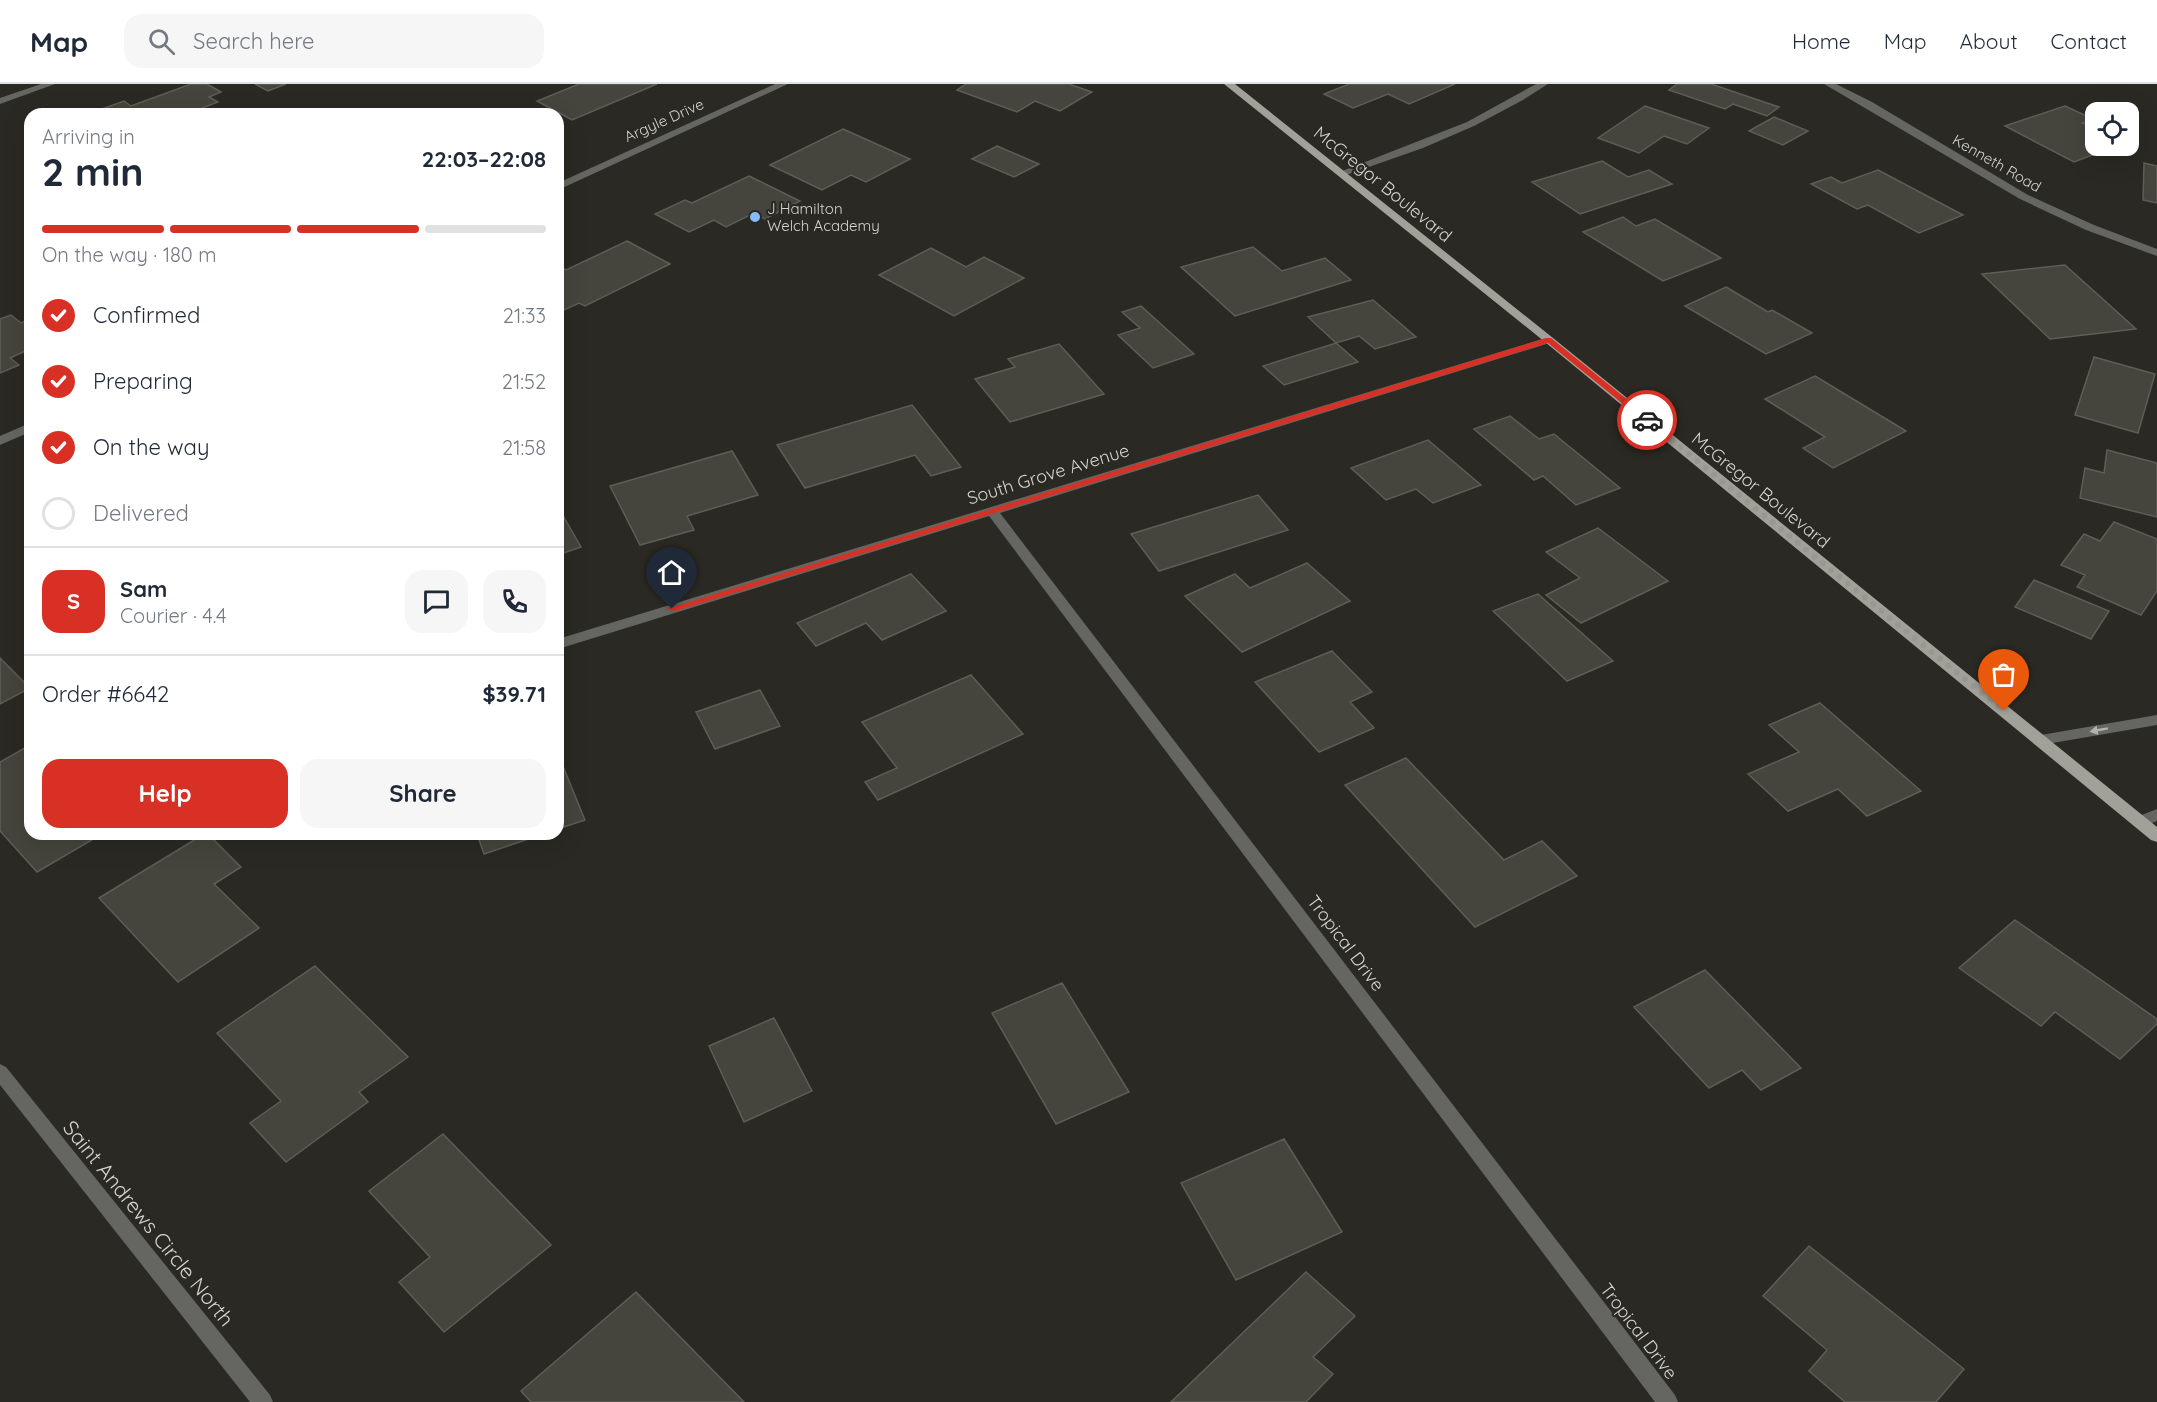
<!DOCTYPE html>
<meta charset="utf-8">
<style>
body{margin:0;font-family:Quicksand,sans-serif;background:#f6f6f7;color:#1f2937;height:100vh;display:flex;flex-direction:column;font-size:22px;white-space:nowrap}
*{box-sizing:border-box;margin:0}
p{font-size:20px;color:#747a83}
.icon{flex:none;width:33px;height:33px;fill:none;stroke:currentColor;stroke-width:2;stroke-linecap:round;stroke-linejoin:round}
.map{position:relative;flex:1;overflow:hidden}
.details{position:absolute;left:24px;top:24px;width:540px;height:732px;display:flex;flex-direction:column;background:#fff;border-radius:18px;box-shadow:0 6px 24px #0002}
.details>*{flex:none}
.buttons{position:absolute;left:2085px;top:18px;display:grid;gap:12px}
.buttons a{display:grid;place-items:center;width:54px;height:54px;border-radius:12px;background:#fff;box-shadow:0 6px 24px #0002;font-size:30px}
.pin{position:absolute;display:grid;place-items:center;width:51px;height:51px;color:#fff;margin:-62px -26px;border-radius:50% 50% 50% 0;rotate:-45deg;box-shadow:0 0 6px #0007}
.pin .icon{rotate:45deg}
.courier{position:absolute;display:grid;place-items:center;width:60px;height:60px;margin:-30px;border:4px solid #d93025;border-radius:50%;background:#fff;color:#222;box-shadow:0 2px 8px #0007}
.headline em{font-style:normal;font-weight:700}
.headline div{display:flex;flex-direction:column-reverse}
.headline{display:flex;align-items:center;justify-content:space-between;height:102px;padding:0 18px}
h1{font-size:39px;font-weight:700;line-height:45px}
.bar{display:grid;grid-template-columns:repeat(4,1fr);gap:9px 6px;align-content:center;height:72px;padding:0 18px}
.bar i{height:8px;border-radius:4px;background:#e0e1e3}
.bar .active{background:#d93025}
.bar p{grid-column:span 4}
.line{display:flex;align-items:center;gap:15px;padding:0 18px;border-top:2px solid #e0e1e3}
.line div{flex:1}
.round{display:grid;place-items:center;flex:none;width:63px;height:63px;border-radius:18px;background:#f6f6f7}
ol{padding:0 18px;list-style:none}
li{display:flex;align-items:center;gap:18px;height:66px}
li p{margin-inline-start:auto}
li .icon{padding:6px;border-radius:50%;background:#d93025;color:#fff;stroke-width:4}
li:last-child{color:#747a83}
li i{width:33px;height:33px;border:3px solid #e0e1e3;border-radius:50%}
.primary-button{display:flex;gap:12px;margin-top:auto;padding:12px 18px}
.primary-button a{flex:1;height:69px;border-radius:18px;background:#d93025;color:#fff;font-size:24px;font-weight:700;line-height:69px;text-align:center}
.primary-button a+a{background:#f6f6f7;color:#1f2937}
header{display:flex;align-items:center;gap:36px;box-sizing:border-box;height:84px;padding:0 30px;background:#fff;border-bottom:2px solid #e0e1e3}
header strong{font-size:28px}
nav{display:flex;gap:33px;margin-inline-start:auto;font-size:21px}
.search{width:420px;height:54px;background:#f6f6f7;display:flex;align-items:center;gap:15px;box-sizing:border-box;padding:0 21px;border-radius:18px;color:#747a83;font-size:22px}
.map>svg:first-child{display:block}
</style>
<header>
<strong>Map</strong>
<div class="search"><svg class="icon" aria-label="search" viewBox="0 0 24 24"><circle cx="10" cy="10" r="6"/><path d="M15 15l6 6"/></svg>Search here</div>
<nav><a>Home</a><a>Map</a><a>About</a><a>Contact</a></nav>
</header>
<div class="map">
<svg width="2157" height="1318" viewBox="0 0 2157 1318">
<rect width="100%" height="100%" fill="#2a2923"/>
<!-- building -->
<path fill="#45443d" stroke="#5e5d56" stroke-width="1.5" d="M191 0H207L221 8 209 13 218 18 187 30H99L96 27 124 17 131 22Z
M255 0H286L268 7Z
M579 0H657L572 36 537 17Z
M966 0H1069L1092 8 1060 27 1035 17 1017 28 957 6Z
M1349 0H1455L1409 20 1388 10 1353 24 1324 10Z
M1677 0H1711L1779 23 1767 32 1733 20 1725 25 1669 6Z
M1645 22 1709 44 1687 60 1664 52 1639 69 1598 54Z
M2065 22 2093 35 2082 39 2096 45V62L2111 64 2074 78 2005 42Z
M1774 33 1808 47 1783 61 1749 47Z
M843 45 910 75 866 98 851 91 822 106 770 81Z
M997 62 1039 80 1014 93 972 75Z
M1602 77 1628 93 1649 86 1672 100 1580 130 1532 98Z
M2144 79 2157 82V119L2143 116Z
M1878 86 1963 131 1919 149 1868 121 1857 125 1811 100 1831 93 1842 99Z
M749 92 800 117 765 135 754 129 726 143 714 136 689 148 655 130 685 116 692 119Z
M1623 133 1636 142 1655 135 1721 174 1663 197 1583 148Z
M627 157 670 180 585 222 579 219 562 227 558 225V182L566 186Z
M1253 163 1282 187 1325 174 1351 196 1235 232 1181 183Z
M931 164 966 183 984 173 1024 194 954 232 879 191Z
M2065 181 2136 245 2050 255 1982 190Z
M1726 203 1768 228 1772 226 1812 249 1766 270 1685 222Z
M1373 216 1416 253 1375 265 1359 252 1336 259 1308 233Z
M1141 222 1194 270 1153 284 1118 251 1140 244 1122 228Z
M11 231 21 239 30 235V265L10 274 19 281 0 289V235Z
M1336 259 1358 278 1284 301 1263 282Z
M1059 260 1104 310 1010 338 975 295 1015 283 1008 275Z
M2094 273 2155 290 2138 349 2075 331Z
M1815 292 1906 347 1833 384 1803 364 1825 353 1765 315Z
M912 321 961 383 931 392 915 371 805 404 777 361Z
M1510 332 1539 355 1554 350 1620 404 1576 421 1543 392 1534 396 1474 345Z
M1428 356 1481 401 1433 419 1416 405 1386 416 1351 384Z
M2107 366 2157 379V433L2080 414 2085 384 2104 389Z
M732 367 758 411 687 432 694 446 640 461 610 402Z
M1258 411 1288 446 1159 487 1131 450Z
M558 423 581 463 558 471Z
M2114 438 2157 455V507L2141 531 2077 503 2085 491 2061 481 2084 450 2100 457Z
M1598 444 1668 497 1581 539 1546 511 1580 494 1546 468Z
M1307 479 1350 517 1242 568 1185 512 1235 490 1250 504Z
M911 490 946 527 882 556 866 539 816 562 797 539Z
M2034 496 2109 527 2091 555 2015 523Z
M1538 510 1613 577 1567 597 1493 527Z
M1332 567 1372 608 1350 618 1374 644 1319 668 1255 598Z
M0 574 30 604 0 620Z
M971 591 1023 650 878 716 865 698 897 684 862 638Z
M760 606 780 642 715 665 696 628Z
M1820 619 1921 707 1867 732 1838 705 1788 727 1748 690 1799 668 1769 641Z
M30 661V750H102L37 788 0 747V678Z
M558 670 585 736 558 745Z
M1406 674 1504 776 1542 757 1577 792 1475 843 1345 701Z
M204 750H208L241 783 214 800 259 844 178 898 99 814Z
M477 750H543L484 770Z
M2015 836 2157 935V940L2120 975 2055 928 2041 942 1959 884Z
M315 882 408 973 359 1008 368 1018 286 1078 250 1039 281 1017 217 949Z
M1705 886 1801 984 1761 1006 1742 986 1709 1004 1634 923Z
M1062 899 1129 1008 1056 1040 992 929Z
M774 934 812 1007 744 1038 709 962Z
M443 1050 551 1161 444 1248 399 1198 430 1173 369 1107Z
M1284 1055 1342 1148 1236 1196 1181 1099Z
M1809 1162 1964 1285 1936 1318H1845L1809 1287 1827 1266 1763 1212Z
M1306 1188 1355 1232 1313 1273 1333 1290 1306 1318H1171Z
M636 1208 744 1318H531L521 1307Z"/>
<g fill="none" stroke-linecap="round" stroke-linejoin="round">
<!-- minor -->
<path fill="#656561" fill-rule="evenodd" d="M41 0H55L0 20V14Z
M775 0H788L558 106V99Z
M1536 0H1548L1523 16 1474 42 1423 64 1346 91 1337 89 1467 38Z
M1824 0H1836L1872 18 2028 111 2094 141 2157 165V172L2086 146 2020 115Z
M1549 253 1553 254V258L1000 429 1675 1311 1678 1318H1655L989 432 558 565V555Z
M30 339V348L0 361V352Z
M2157 631V641L2041 661 2036 660 2034 656 2036 652 2041 651Z
M2157 725V737L2140 744 2134 742 2132 738 2134 734Z
M0 980 6 983 270 1311 273 1318H250L0 1001Z"/>
<!-- major -->
<path fill="#a1a099" fill-rule="evenodd" d="M1224 0H1235L1553 254 2157 743V758L2151 756 1545 258Z"/>
</g>
<!-- one-way arrows -->
<defs><path id="oneway-solid" d="M-6-.8H1V-3.2L6.5 0L1 3.2V.8H-6Z" transform="scale(1.5)"/></defs>
<use fill="#b3b3ae" href="#oneway-solid" transform="translate(2099 646) rotate(170)"/>
<!-- route -->
<path fill="#d93025" d="M1546 254H1551L1650 334V337H1644L1548 259 675 527 667 525Z"/>
<g fill="none" stroke-linecap="round" stroke-linejoin="round">
<!-- done -->
<path stroke="#989893" stroke-width="6" stroke-dasharray="0 10.8" d="M1647 336 2004 627"/>
</g>
<!-- markers -->
<circle fill="#88bafc" stroke="#2a2923" stroke-width="2" cx="755" cy="133" r="6"/>
<g text-anchor="middle" dominant-baseline="central" stroke-width="4.5" stroke-linejoin="round" paint-order="stroke">
<!-- far-street labels -->
<g font-size="15" fill="#d4d4cf" stroke="#2a2923">
<text transform="translate(664 36) rotate(-24)">Argyle Drive</text>
<text transform="translate(1997 79) rotate(30)">Kenneth Road</text>
</g>
<!-- far-poi labels -->
<g font-size="15" fill="#d4d4cf" stroke="#2a2923" text-anchor="start">
<text x="767" y="124">J Hamilton<tspan x="767" dy="17">Welch Academy</tspan></text>
</g>
<!-- street labels -->
<g font-size="18" fill="#d4d4cf" stroke="#2a2923">
<text transform="translate(1383 100) rotate(39)">McGregor Boulevard</text>
<text transform="translate(1048 390) rotate(-17)">South Grove Avenue</text>
<text transform="translate(1761 406) rotate(39)">McGregor Boulevard</text>
<text transform="translate(1346 859) rotate(53)">Tropical Drive</text>
<text transform="translate(1639 1247) rotate(53)">Tropical Drive</text>
</g>
<!-- near-street labels -->
<g font-size="21" fill="#d4d4cf" stroke="#2a2923">
<text transform="translate(149 1139) rotate(51)">Saint Andrews Circle North</text>
</g>
</g>
</svg>
<div class="buttons">
<a><svg class="icon" aria-label="locate" viewBox="0 0 24 24"><circle cx="12" cy="12" r="6"/><path d="M12 2v4M12 18v4M2 12h4M18 12h4"/></svg></a>
</div>
<div class="pin" style="left:2004px;top:627px;background:#ea580c"><svg class="icon" aria-label="bag" viewBox="0 0 24 24"><path d="M5 8h14l-1 12H6zM9 8a3 3 0 0 1 6 0"/></svg></div>
<div class="pin" style="left:672px;top:525px;background:#1f2937"><svg class="icon" aria-label="home" viewBox="0 0 24 24"><path d="M3 11l9-7 9 7M6 9v11h12V9"/></svg></div>
<div class="courier" style="left:1647px;top:336px"><svg class="icon" aria-label="car" viewBox="0 0 24 24"><path d="M5 17H2v-5l4-1 3-4h7l3 4 3 1v5h-3M9 17h6M6 11h13"/><circle cx="7" cy="17" r="2"/><circle cx="17" cy="17" r="2"/></svg></div>
<section class="details">
<div class="headline"><div><h1>2 min</h1><p>Arriving in</p></div><em>22:03–22:08</em></div>
<div class="bar"><i class="active"></i><i class="active"></i><i class="active"></i><i></i><p>On the way · 180 m</p></div>
<ol>
<li><svg class="icon" aria-label="check" viewBox="0 0 24 24"><path d="M5 12l5 5 9-10"/></svg>Confirmed<p>21:33</p></li>
<li><svg class="icon" aria-label="check" viewBox="0 0 24 24"><path d="M5 12l5 5 9-10"/></svg>Preparing<p>21:52</p></li>
<li><svg class="icon" aria-label="check" viewBox="0 0 24 24"><path d="M5 12l5 5 9-10"/></svg>On the way<p>21:58</p></li>
<li><i></i>Delivered</li>
</ol>
<div class="line" style="height:108px"><b class="round" style="background:#d93025;color:#fff">S</b><div><b>Sam</b><p>Courier · 4.4</p></div><a class="round"><svg class="icon" aria-label="chat" viewBox="0 0 24 24"><path d="M4 5h16v11H9l-5 4z"/></svg></a><a class="round"><svg class="icon" aria-label="phone" viewBox="0 0 24 24"><path d="M5 4h4l2 5-3 2q2 4 5 5l2-3 5 2v4C11 20 4 13 5 4z"/></svg></a></div>
<div class="line" style="height:78px"><div>Order #6642</div><b>$39.71</b></div>
<div class="primary-button"><a>Help</a><a>Share</a></div>
</section>
</div>
